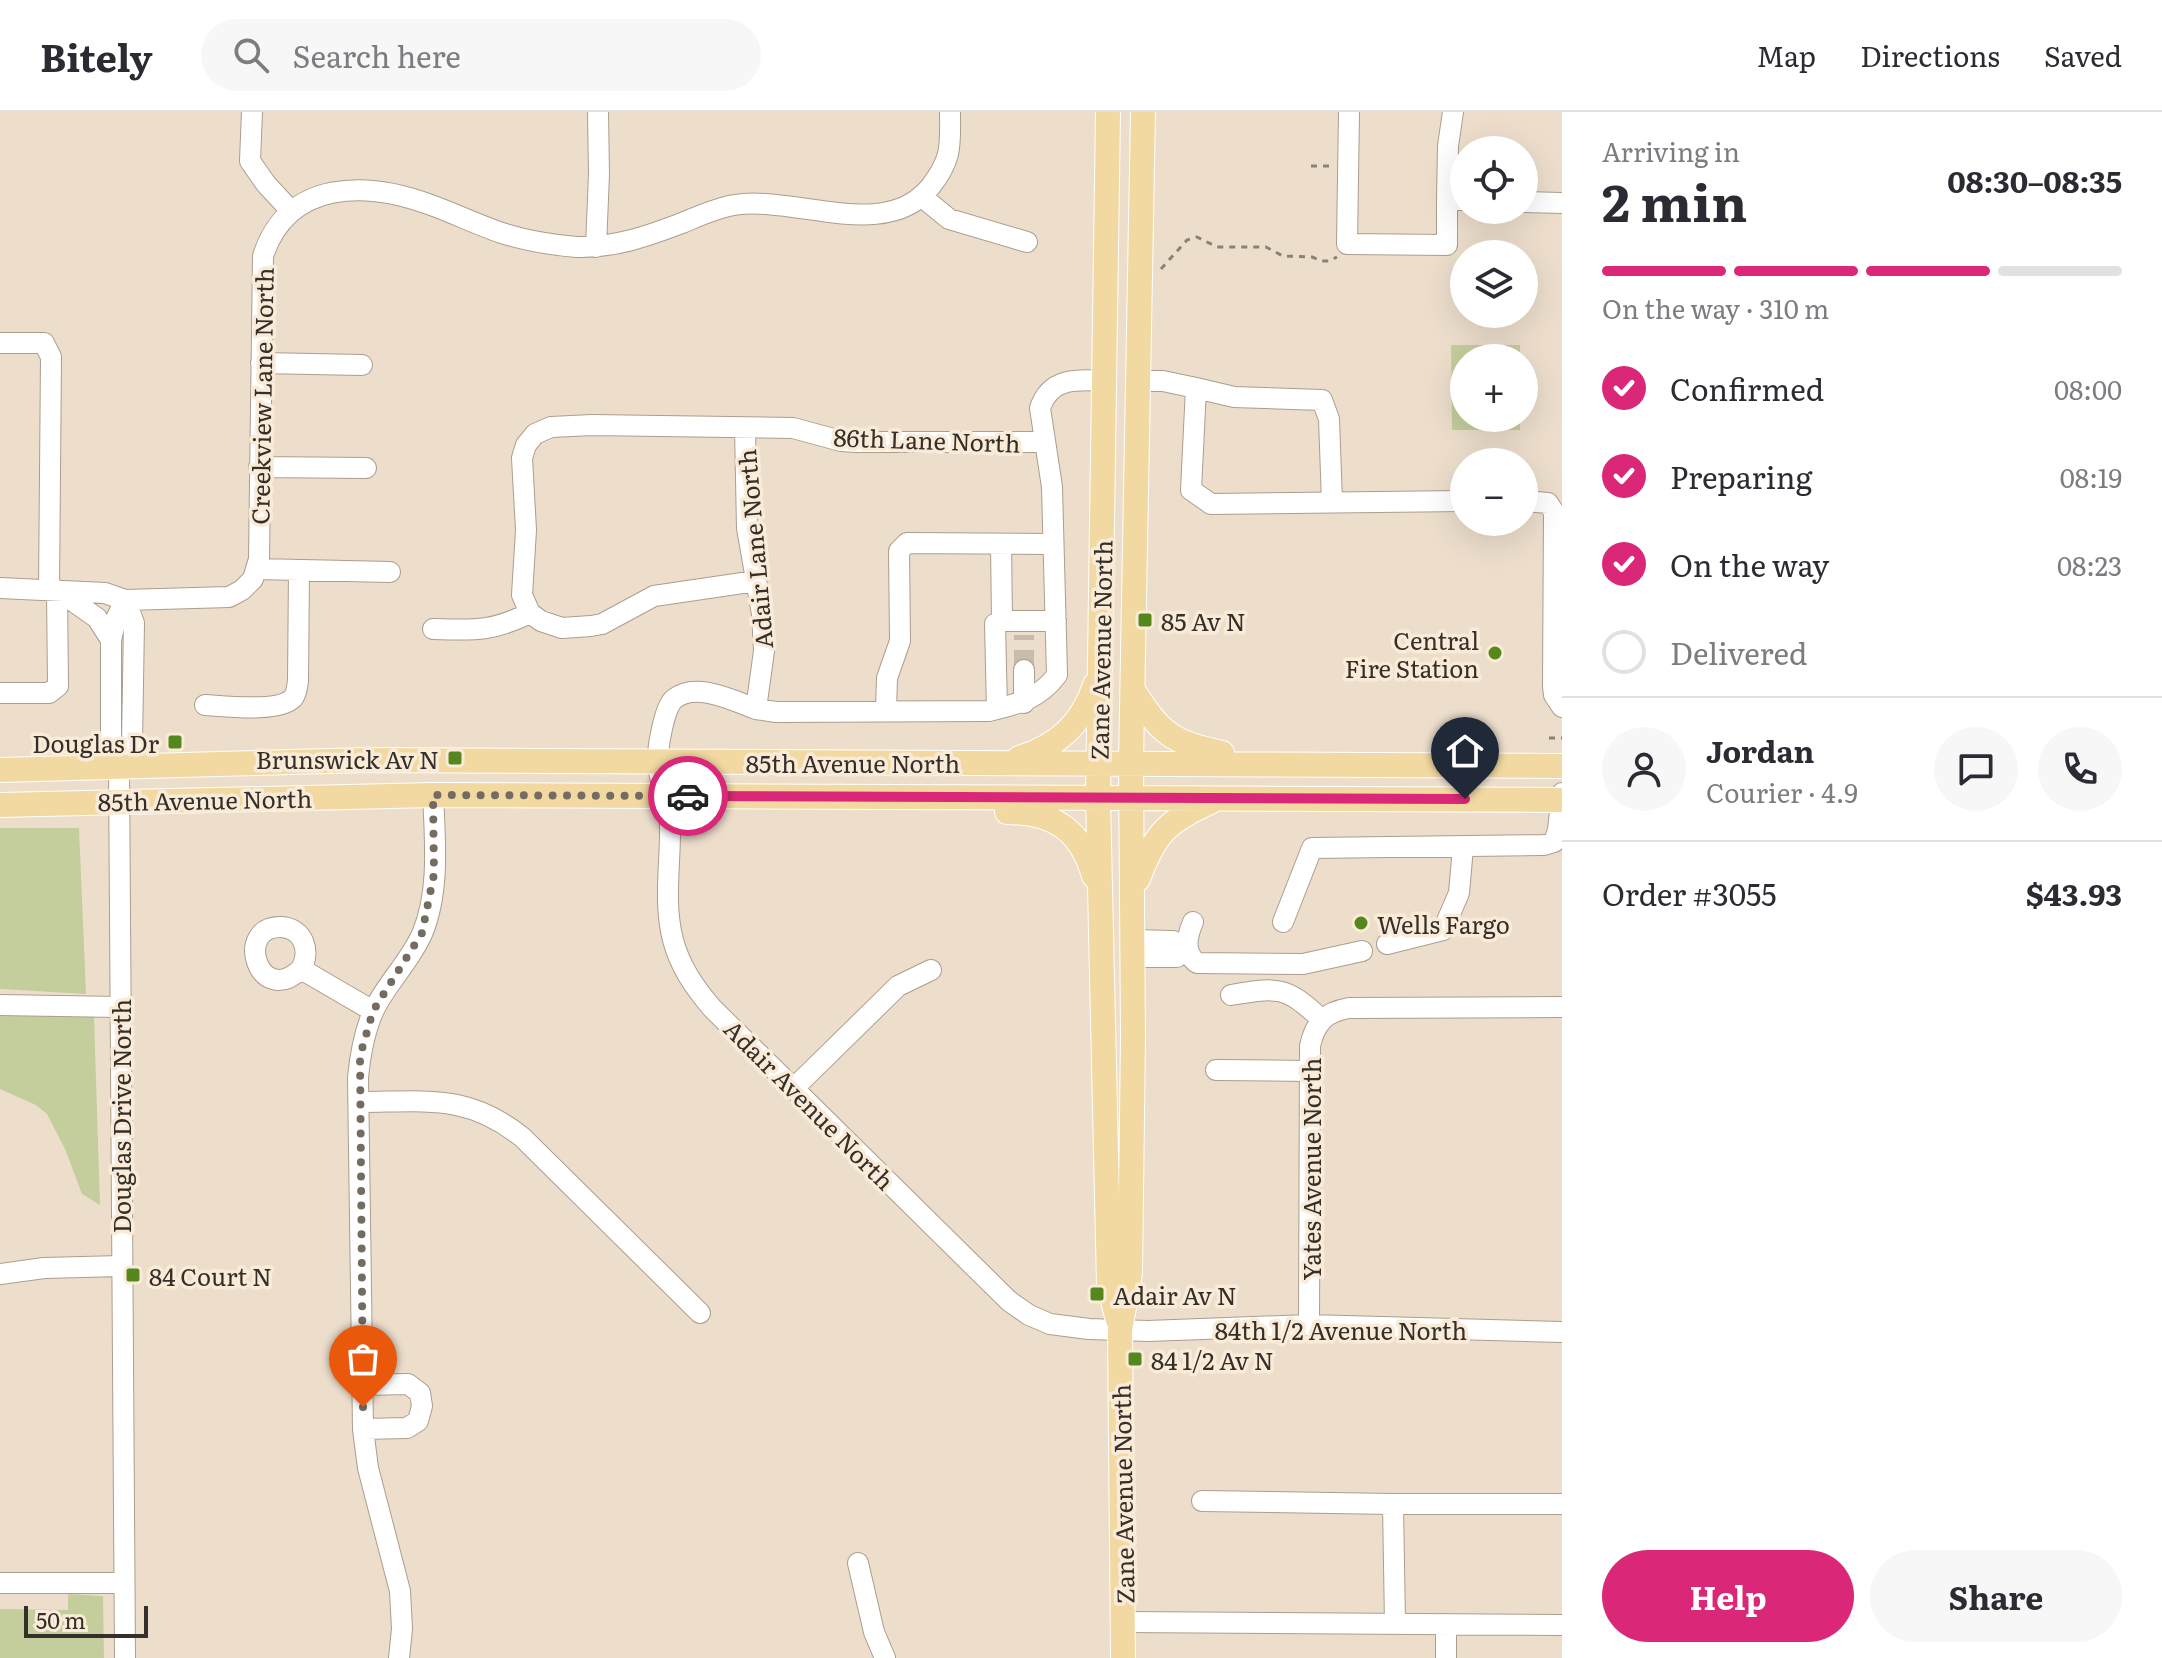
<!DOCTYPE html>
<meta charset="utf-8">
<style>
body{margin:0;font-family:Literata,serif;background:#f7f7f7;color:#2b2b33;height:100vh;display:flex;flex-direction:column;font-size:30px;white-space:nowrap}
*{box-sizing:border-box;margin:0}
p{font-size:26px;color:#7c7c81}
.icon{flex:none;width:44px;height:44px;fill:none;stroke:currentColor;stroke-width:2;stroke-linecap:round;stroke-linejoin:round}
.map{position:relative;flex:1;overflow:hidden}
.side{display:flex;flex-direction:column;background:#fff;width:600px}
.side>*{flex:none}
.fabs{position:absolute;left:1450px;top:24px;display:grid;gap:16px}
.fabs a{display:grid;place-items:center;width:88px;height:88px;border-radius:50%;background:#fff;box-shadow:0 8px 32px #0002;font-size:40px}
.scale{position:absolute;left:24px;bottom:20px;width:124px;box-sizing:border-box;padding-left:8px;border:4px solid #342f28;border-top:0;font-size:22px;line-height:28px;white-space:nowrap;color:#342f28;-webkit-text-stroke:6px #faebd9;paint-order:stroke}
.pin{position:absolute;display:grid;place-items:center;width:68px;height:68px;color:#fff;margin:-82px -34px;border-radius:50% 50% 50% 0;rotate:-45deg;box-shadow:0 0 8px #0007}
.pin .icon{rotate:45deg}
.courier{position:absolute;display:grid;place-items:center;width:80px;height:80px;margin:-40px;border:6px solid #db2777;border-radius:50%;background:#fff;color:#222;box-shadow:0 2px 10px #0007}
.summary em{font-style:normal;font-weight:700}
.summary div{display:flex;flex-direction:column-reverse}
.summary{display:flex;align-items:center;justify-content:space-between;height:136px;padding:0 40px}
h1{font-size:52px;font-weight:700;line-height:60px}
.bar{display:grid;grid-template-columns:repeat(4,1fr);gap:12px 8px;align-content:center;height:96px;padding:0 40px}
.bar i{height:10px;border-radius:6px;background:#e1e1e2}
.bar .active{background:#db2777}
.bar p{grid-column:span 4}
.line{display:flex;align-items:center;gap:20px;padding:0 40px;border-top:2px solid #e1e1e2}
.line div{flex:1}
.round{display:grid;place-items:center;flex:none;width:84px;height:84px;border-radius:42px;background:#f7f7f7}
ol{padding:0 40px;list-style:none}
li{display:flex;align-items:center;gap:24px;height:88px}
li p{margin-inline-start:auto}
li .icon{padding:8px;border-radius:50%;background:#db2777;color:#fff;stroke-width:4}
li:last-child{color:#7c7c81}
li i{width:44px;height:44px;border:4px solid #e1e1e2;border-radius:50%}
.action{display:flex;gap:16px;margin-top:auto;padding:16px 40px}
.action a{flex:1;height:92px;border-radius:48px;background:#db2777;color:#fff;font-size:32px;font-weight:700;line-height:92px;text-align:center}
.action a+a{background:#f7f7f7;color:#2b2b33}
header{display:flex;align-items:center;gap:48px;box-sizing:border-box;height:112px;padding:0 40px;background:#fff;border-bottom:2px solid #e1e1e2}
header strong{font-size:38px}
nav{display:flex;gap:44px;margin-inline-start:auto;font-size:28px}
.search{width:560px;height:72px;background:#f7f7f7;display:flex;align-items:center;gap:20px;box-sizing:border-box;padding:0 28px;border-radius:44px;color:#7c7c81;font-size:30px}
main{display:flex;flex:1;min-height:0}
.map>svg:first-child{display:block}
</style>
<header>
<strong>Bitely</strong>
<div class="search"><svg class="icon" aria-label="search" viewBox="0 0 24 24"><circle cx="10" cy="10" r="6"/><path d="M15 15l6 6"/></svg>Search here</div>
<nav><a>Map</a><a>Directions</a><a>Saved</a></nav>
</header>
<main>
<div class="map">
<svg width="1562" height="1546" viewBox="0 0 1562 1546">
<rect width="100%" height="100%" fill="#eddecc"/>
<!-- green -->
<path fill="#c4ce9c" d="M1451 233H1520V246H1464V306H1520V318H1452Z
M0 716H79L86 882 0 877Z
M0 902 94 905 100 1093 82 1082 65 1037 47 1002 36 993 0 977Z
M68 1482 103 1484 104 1546H0V1497L68 1498Z"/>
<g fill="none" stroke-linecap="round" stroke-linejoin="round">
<!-- minor-tunnel -->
<path stroke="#c8bbab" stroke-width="20" stroke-dasharray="20 10" stroke-linecap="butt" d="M1024 558V523"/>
<!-- minor casing -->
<g stroke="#ac9e8d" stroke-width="22">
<path id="minor" d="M252 0 250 49 266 72 291 99
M1349 0 1347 132 1447 133V87
M1453 0 1448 34 1447 87 1464 88
M921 84 949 107 1027 130
M1524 90 1562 91
M596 135 599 62 598 0
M0 231H44L51 245 49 478
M261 251 362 253
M1138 269H1163L1196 276 1191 378 1211 392 1464 389
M1196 276 1234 285 1322 288 1329 307 1332 390
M745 316 747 416 762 502 764 539 756 597C734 589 696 569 674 587 664 595 657 638 658 651 659 671 669 691 670 711 671 749 663 790 673 828 680 855 695 876 712 896L1009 1189 1029 1203 1050 1212 1089 1217 1148 1219 1309 1213 1562 1220
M259 355 366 356
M1524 389 1548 391 1554 400 1553 574 1554 583 1562 595
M1001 432 1002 509H1056
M257 457 390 460
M756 469 654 484 602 512 591 514 562 516 541 509 530 501 522 483 526 418 522 346 526 333 535 322 551 315 592 313 793 316 841 329 857 330H1045
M0 476 105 481 125 488 229 485 242 478 253 467 259 447 263 144C288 67 367 69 431 93 456 102 480 114 505 122 528 129 552 133 577 135 614 136 648 124 682 111 699 104 716 96 734 93 795 83 887 131 931 74 938 65 945 54 948 42 951 29 950 14 950 0
M57 478 97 506 111 528
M125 488 116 507 111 528V634L119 654 125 1546
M433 517C475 518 491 520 530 501
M1024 558V591
M0 581H49L58 574 57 478
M205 593C224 594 279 601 293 586 297 581 297 575 298 569L299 459
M756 597 776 600 989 599C1018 592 1039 587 1057 563L1052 375 1040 296C1050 266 1076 267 1104 269
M997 597 995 512 1002 509
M886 598 887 566 900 529 899 439 907 431 1053 432
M119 654 132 631 134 511 125 488
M1193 810C1187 824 1183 840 1197 851L1303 852 1362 839
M1283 810 1312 736 1544 733 1554 730 1558 718 1562 681
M1132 828 1173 829 1187 836 1177 845H1132
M1387 832 1443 818 1459 781 1463 735
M301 857C259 897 233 814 281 815 304 816 311 840 301 857L373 899
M1231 883C1278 875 1286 874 1321 907
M0 893 119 895
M1216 958 1310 959
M793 977 898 874 931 858
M359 990C425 990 467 981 522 1025L700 1201
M0 1162 44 1156 121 1154
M1309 1213 1310 934C1315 911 1325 900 1349 896L1562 895
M362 1273 408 1272 420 1281 422 1294 418 1309 407 1316 363 1317
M1202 1389 1393 1392 1395 1512
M1393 1392H1562
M858 1451 874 1520 885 1546
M0 1471H124
M1123 1510 1562 1513
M399 1546 402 1517 400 1479 368 1356 363 1317 358 966C360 944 364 921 373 900 385 873 409 851 422 822 440 780 435 727 433 683
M1446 1546V1512"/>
</g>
<!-- major casing -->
<g stroke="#fff" stroke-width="26">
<path id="major" d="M1108 0 1098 686 1109 1174 1118 1208
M1133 578C1161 622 1171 630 1222 641
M1019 646C1058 634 1082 612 1095 573
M0 658 365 648 1562 654
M0 693 433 683 1562 688
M1007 700C1054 700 1081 718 1094 764
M1138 767C1154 723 1167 709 1210 690
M1123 1546 1120 1218 1130 1161 1133 925 1131 651 1143 0"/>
</g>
<!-- path -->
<path stroke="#8b8275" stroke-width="3" stroke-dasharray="6 6" stroke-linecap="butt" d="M1311 54H1331
M1161 157 1187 128 1197 125 1217 135H1266L1283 144 1312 145 1322 149H1329L1337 145
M1549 626H1562"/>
<!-- minor -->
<use href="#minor" stroke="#fff" stroke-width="20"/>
<!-- major -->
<use href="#major" stroke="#f1d9a1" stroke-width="24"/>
</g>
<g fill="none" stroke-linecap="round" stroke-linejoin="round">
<!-- done -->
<path stroke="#756c61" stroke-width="8" stroke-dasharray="0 14.4" d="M363 1295 360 944 373 899 422 821 434 762 433 683 688 684"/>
<!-- route -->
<path stroke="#db2777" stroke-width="10" d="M688 684 1465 687"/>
</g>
<!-- markers -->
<g fill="#55871d" stroke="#faebd9" stroke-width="3">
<rect x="1137" y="500" width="16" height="16" rx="4"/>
<circle cx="1495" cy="541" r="8"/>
<rect x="167" y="622" width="16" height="16" rx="4"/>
<rect x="447" y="638" width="16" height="16" rx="4"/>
<circle cx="1361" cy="811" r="8"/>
<rect x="125" y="1155" width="16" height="16" rx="4"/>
<rect x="1089" y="1174" width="16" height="16" rx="4"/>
<rect x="1127" y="1239" width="16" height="16" rx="4"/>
</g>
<g text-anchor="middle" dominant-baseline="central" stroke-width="7" stroke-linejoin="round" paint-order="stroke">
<!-- street labels -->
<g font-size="24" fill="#342f28" stroke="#faebd9">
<text transform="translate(261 284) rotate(-89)">Creekview Lane North</text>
<text transform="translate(927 327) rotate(2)">86th Lane North</text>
<text transform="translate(754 437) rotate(-95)">Adair Lane North</text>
<text transform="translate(1100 538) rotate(-89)">Zane Avenue North</text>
<text x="853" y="650">85th Avenue North</text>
<text transform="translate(205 687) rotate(-1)">85th Avenue North</text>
<text transform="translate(810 992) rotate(45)">Adair Avenue North</text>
<text transform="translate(120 1004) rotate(-90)">Douglas Drive North</text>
<text transform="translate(1310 1057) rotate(-90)">Yates Avenue North</text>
<text x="1341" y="1217">84th 1/2 Avenue North</text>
<text transform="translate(1122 1382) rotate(-91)">Zane Avenue North</text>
</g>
<!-- poi labels -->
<g font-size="24" fill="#342f28" stroke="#faebd9" text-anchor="start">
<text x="1161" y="508">85 Av N</text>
<text x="1479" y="527" text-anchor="end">Central<tspan x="1479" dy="28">Fire Station</tspan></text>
<text x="159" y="630" text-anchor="end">Douglas Dr</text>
<text x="439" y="646" text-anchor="end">Brunswick Av N</text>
<text x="1377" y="811">Wells Fargo</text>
<text x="149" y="1163">84 Court N</text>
<text x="1113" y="1182">Adair Av N</text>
<text x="1151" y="1247">84 1/2 Av N</text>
</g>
</g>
</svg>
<div class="fabs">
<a><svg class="icon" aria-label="locate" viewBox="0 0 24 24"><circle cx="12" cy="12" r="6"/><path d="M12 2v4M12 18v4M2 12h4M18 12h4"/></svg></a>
<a><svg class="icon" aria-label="layers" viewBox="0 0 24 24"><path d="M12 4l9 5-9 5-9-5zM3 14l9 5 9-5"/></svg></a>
<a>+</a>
<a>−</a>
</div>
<div class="scale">50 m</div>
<div class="pin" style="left:363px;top:1295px;background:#ea580c"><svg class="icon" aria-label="bag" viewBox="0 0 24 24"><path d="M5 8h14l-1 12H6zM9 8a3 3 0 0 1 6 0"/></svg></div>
<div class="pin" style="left:1465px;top:687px;background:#1f2937"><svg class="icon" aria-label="home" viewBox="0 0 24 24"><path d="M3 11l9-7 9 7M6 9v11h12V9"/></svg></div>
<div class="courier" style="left:688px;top:684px"><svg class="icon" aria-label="car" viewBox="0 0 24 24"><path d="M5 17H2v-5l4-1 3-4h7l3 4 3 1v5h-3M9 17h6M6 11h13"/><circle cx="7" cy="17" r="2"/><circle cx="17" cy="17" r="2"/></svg></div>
</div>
<section class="side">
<div class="summary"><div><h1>2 min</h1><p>Arriving in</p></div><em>08:30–08:35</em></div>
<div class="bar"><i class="active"></i><i class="active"></i><i class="active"></i><i></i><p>On the way · 310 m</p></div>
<ol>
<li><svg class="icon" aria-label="check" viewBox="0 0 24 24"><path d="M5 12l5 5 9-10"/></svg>Confirmed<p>08:00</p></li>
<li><svg class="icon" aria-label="check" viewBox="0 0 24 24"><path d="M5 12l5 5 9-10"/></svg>Preparing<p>08:19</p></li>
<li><svg class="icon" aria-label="check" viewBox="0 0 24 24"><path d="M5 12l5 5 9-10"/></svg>On the way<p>08:23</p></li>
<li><i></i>Delivered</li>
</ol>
<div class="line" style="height:144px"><a class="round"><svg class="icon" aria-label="person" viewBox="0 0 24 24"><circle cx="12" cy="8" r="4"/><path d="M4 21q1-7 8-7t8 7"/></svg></a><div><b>Jordan</b><p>Courier · 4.9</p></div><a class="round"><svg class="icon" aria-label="chat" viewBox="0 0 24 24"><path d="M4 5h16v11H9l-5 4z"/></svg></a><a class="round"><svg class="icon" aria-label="phone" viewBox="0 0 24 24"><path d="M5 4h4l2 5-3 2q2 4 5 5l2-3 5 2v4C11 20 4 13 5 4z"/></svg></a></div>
<div class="line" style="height:104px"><div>Order #3055</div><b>$43.93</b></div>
<div class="action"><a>Help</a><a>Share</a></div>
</section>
</main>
